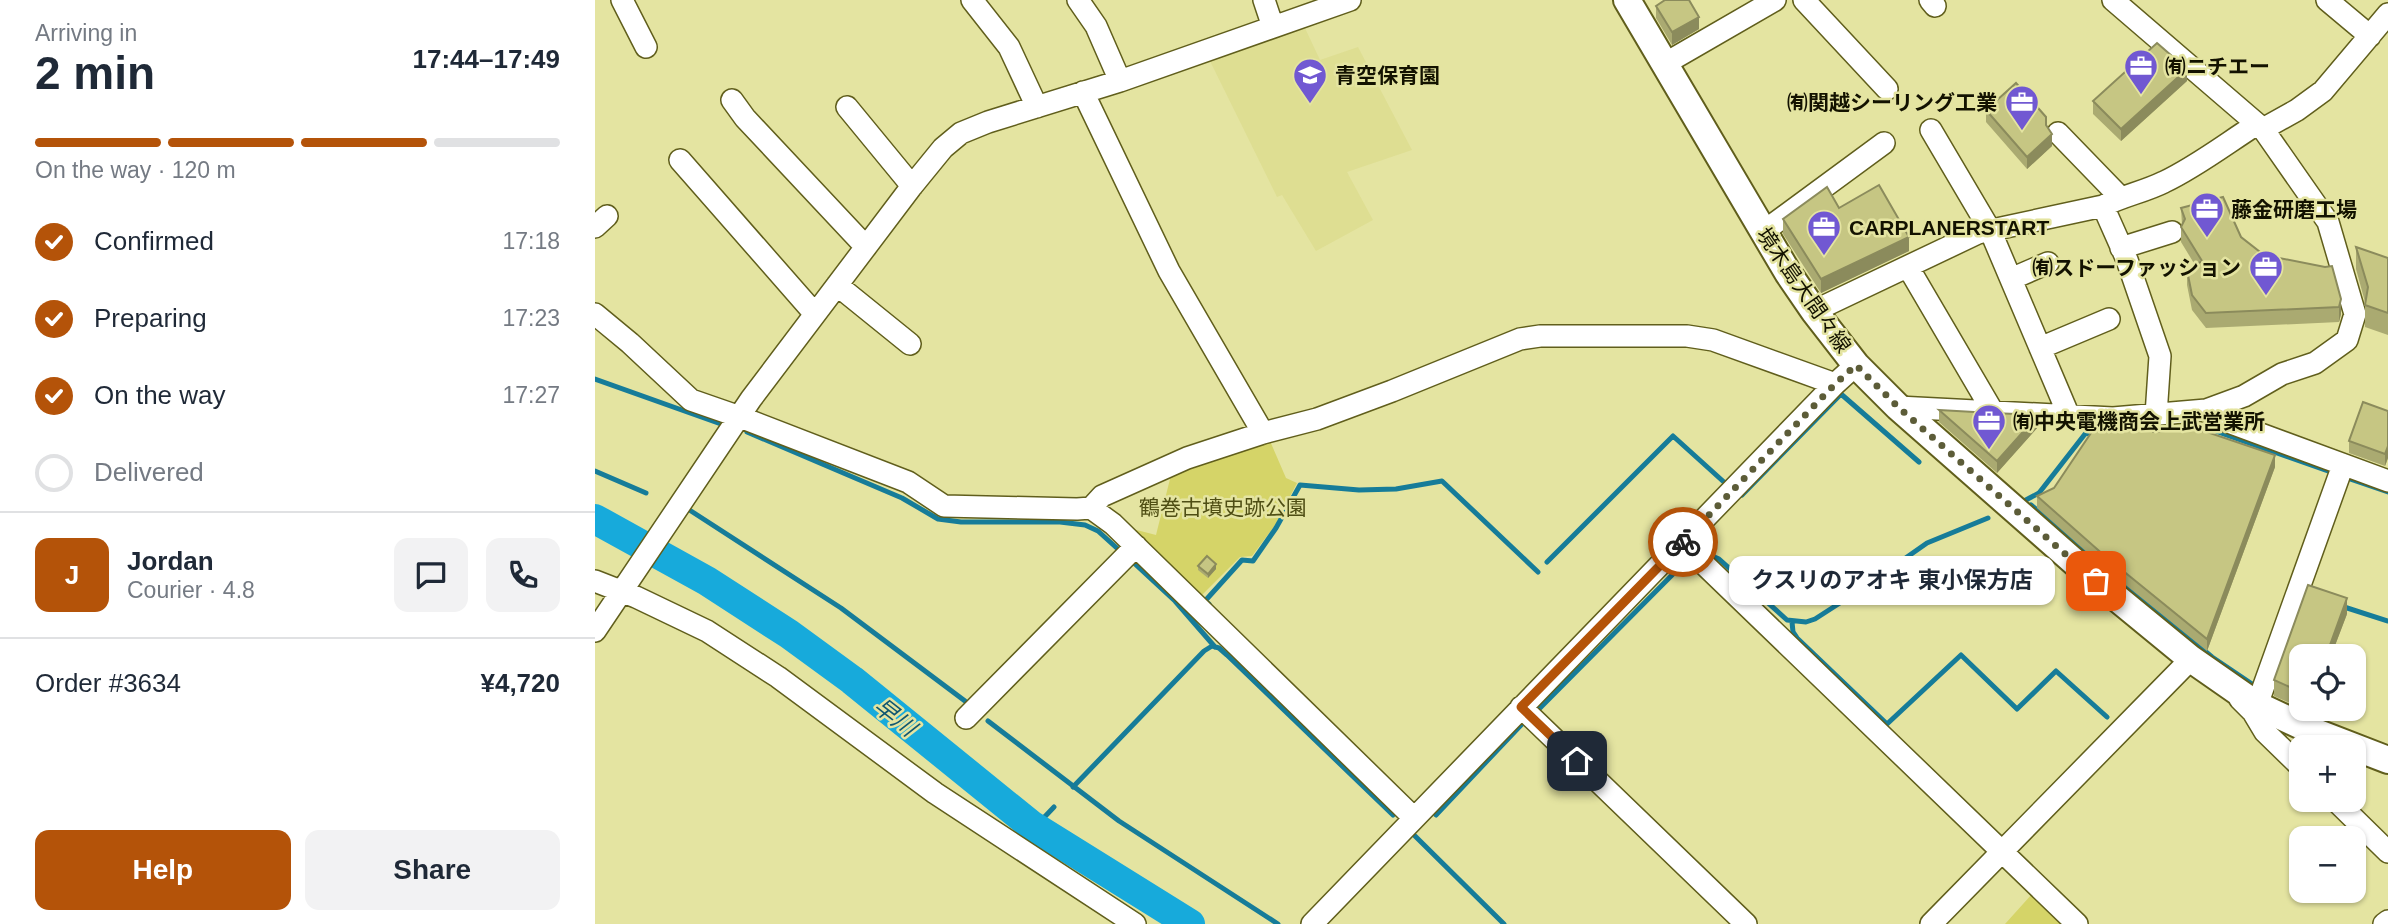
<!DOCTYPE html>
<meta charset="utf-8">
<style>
body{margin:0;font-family:Arial,"Noto Sans JP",sans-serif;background:#f2f2f3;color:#1f2937;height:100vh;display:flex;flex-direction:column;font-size:26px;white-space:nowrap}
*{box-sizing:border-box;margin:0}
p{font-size:23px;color:#747a83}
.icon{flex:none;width:38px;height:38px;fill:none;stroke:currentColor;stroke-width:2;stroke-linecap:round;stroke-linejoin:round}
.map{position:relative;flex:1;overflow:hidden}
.drawer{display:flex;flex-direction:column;background:#fff;width:595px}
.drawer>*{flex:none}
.tools{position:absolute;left:1694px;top:644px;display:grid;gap:14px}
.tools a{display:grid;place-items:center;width:77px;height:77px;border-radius:14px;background:#fff;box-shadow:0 2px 5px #0004;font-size:35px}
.pin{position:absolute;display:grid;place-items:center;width:60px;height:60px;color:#fff;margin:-30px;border-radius:14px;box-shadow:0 4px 10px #0006}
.courier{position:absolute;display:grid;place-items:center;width:70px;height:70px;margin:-35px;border:5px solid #b45309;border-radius:50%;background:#fff;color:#222;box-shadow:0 2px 9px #0007}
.bubble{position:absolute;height:49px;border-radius:14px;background:#fff;box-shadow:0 2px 5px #0004;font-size:23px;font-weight:700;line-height:49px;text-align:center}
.headline em{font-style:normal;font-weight:700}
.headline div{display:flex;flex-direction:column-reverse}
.headline{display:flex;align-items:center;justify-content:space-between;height:119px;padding:0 35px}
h1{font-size:46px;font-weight:700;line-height:52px}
.bar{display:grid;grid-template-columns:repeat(4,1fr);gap:10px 7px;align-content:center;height:84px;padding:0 35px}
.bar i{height:9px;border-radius:5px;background:#e0e1e3}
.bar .on{background:#b45309}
.bar p{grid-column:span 4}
.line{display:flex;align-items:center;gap:18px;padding:0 35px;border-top:2px solid #e0e1e3}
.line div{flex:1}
.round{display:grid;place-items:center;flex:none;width:74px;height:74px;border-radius:14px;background:#f2f2f3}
ol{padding:0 35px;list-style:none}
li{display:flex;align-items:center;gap:21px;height:77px}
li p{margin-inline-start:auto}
li .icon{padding:7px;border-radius:50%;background:#b45309;color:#fff;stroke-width:4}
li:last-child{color:#747a83}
li i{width:38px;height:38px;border:4px solid #e0e1e3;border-radius:50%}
.action{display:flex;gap:14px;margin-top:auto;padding:14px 35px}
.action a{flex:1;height:80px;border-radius:14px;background:#b45309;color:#fff;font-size:28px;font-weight:700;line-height:80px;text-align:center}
.action a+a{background:#f2f2f3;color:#1f2937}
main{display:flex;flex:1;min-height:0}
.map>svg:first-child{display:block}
</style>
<main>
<section class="drawer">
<div class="headline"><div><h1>2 min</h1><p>Arriving in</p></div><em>17:44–17:49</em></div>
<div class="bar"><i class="on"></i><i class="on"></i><i class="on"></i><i></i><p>On the way · 120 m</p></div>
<ol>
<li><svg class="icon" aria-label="check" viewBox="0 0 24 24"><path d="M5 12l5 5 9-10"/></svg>Confirmed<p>17:18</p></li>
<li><svg class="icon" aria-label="check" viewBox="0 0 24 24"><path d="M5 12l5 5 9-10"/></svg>Preparing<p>17:23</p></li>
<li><svg class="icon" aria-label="check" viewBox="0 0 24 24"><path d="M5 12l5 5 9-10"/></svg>On the way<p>17:27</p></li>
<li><i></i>Delivered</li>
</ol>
<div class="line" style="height:126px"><b class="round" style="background:#b45309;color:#fff">J</b><div><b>Jordan</b><p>Courier · 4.8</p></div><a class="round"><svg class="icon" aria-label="chat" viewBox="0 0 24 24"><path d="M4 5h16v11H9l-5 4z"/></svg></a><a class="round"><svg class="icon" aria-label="phone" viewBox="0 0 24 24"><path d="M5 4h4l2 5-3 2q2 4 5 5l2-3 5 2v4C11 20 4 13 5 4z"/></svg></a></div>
<div class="line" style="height:91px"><div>Order #3634</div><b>¥4,720</b></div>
<div class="action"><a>Help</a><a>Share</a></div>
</section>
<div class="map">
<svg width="1793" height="924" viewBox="0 0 1793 924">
<rect width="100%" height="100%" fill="#e4e4a1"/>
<!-- built -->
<path fill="#dede92" d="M709 26 725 60 763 47 817 150 752 172 778 220 721 251 687 195 682 197 614 59Z"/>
<!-- park -->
<path fill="#d5d468" d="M675 441 691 478 702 483 681 524 657 556 645 557 602 600 530 527 561 535 577 471Z
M1437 894 1469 924H1410Z"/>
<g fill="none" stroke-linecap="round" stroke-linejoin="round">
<!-- stream -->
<path stroke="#167c99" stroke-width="5" d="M0 379 126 424
M1551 430 1612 428 1733 471
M152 432 307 498 343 519 366 522H465L490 525 503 531 524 550
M0 471 51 493
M1755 479 1793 492
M1147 495 1246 394 1324 462
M1429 501 1444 493 1490 434 1503 431
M1436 505 1617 657 1660 686 1661 683
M96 511 246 608 370 701
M1115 555 1124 559 1192 620 1211 622 1220 619 1265 590 1332 543 1393 518
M952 562 1078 436 1130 483
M539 563 580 601 620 647
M614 604 610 601 647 560 658 561 681 528 705 485 764 490 801 489 847 481 943 572
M1746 606 1793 621
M1197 622 1198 632 1202 638 1292 724 1366 655 1422 709 1461 671 1512 717
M943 710 1088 564
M393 721 524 821 683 924
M478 787 609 651 617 646 624 648 632 655 798 815
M841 815 927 724
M440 827 459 807
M820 836 909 924"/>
<!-- river -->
<path stroke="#17aadb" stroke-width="30" d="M0 519 112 581 194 634 257 680 436 825 595 924"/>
<!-- minor casing -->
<g stroke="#605e1c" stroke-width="24">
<path id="minor" d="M27 0 51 47
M377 0 414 47 442 107
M483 0 501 26 525 81
M669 0 678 27
M1209 0 1292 89
M1335 0 1340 6
M1518 0 1668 129 1733 222 1760 314 1752 340 1720 363 1687 374 1649 396 1611 410
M1732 0 1775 36
M1071 63 1180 0
M488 92 574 271 668 433
M137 100 150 118 271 247
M252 107 317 186
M1668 129 1702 110 1728 91 1793 14
M1336 130 1395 230 1474 416
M1463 133 1525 197
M85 160 220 314
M1508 206 1532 260 1565 356 1561 415
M0 227 12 216
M1168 232 1289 143
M1526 248 1577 232
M1313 267 1398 412
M1416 279 1453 263
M242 285 315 344
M1219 311 1383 233 1508 206C1527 196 1549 192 1569 182 1601 167 1632 143 1662 124
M0 314 35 343 96 400 145 417 313 482 349 506 482 509 496 508 507 496 592 458 668 433 722 419 797 391 925 339 945 336H1092L1118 340 1240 384
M1445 348 1514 319
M1303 407 1518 418 1611 410 1625 419 1793 481
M496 508 518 524 818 817
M1087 543 1482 924
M0 581 41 597 112 631 183 677 340 793 540 924
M0 631 156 399 317 186 348 148 366 133 393 122 525 81 755 0
M1645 699 1658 712 1670 732 1706 767
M1662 705 1748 465
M926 707 1151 924
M371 718 541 546
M1740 800 1793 852
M717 924 1240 384 1261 365
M1336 924 1596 659
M1789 924 1793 921"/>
</g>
<!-- major casing -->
<g stroke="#605e1c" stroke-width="30">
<path id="major" d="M1032 0 1193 273 1219 311 1261 365 1303 407 1501 581 1596 659 1662 705 1713 729 1793 760"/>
</g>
<!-- minor -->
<use href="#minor" stroke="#fff" stroke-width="21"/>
<!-- major -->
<use href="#major" stroke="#fff" stroke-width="26"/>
</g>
<!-- wall -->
<path fill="#aaaa71" d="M1061 6 1104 29 1077 45 1061 18Z
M1592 81 1526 141 1498 114V101Z
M1391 110 1451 125 1457 146 1432 169 1391 122Z
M1586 208 1646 237 1669 255 1730 267 1737 266 1746 314 1744 322 1611 328 1597 310 1592 285V270L1600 265 1586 242V227L1587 225Z
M1188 219 1314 251 1226 293 1188 234Z
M1761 247 1793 258V335L1770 327V302L1761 269Z
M1344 410 1443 427 1402 473 1344 422Z
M1793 411V458L1790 466 1754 453V441Z
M1558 432 1680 467 1612 651 1511 569 1442 508V496L1459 488Z
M603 566 621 569 613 578 603 570Z
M1752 614 1736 656H1706V708L1679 696V680Z
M1707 709H1717L1716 713Z"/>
<!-- shaded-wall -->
<path fill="#8b8b5c" d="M1104 17V29L1077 45V32Z
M1592 69V81L1526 141V129Z
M1457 134V146L1432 169V157Z
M1314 237V251L1226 293V279Z
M1746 299V314L1744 322V307Z
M1443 415V427L1402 473V461Z
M1793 446V458L1790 466V454Z
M1680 455V467L1612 651V639Z
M621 564V569L613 578V574Z
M1752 598V614L1736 656H1731Z"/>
<!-- building -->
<path fill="#c6c683" stroke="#8b8b5c" stroke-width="2" d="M1070 0H1094L1104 17 1077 32 1061 6Z
M1562 43 1592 69 1526 129 1498 101Z
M1421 83 1451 117V125L1457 134 1432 157 1391 110Z
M1284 185 1314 237 1226 279 1188 219 1232 187 1244 208Z
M1628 197 1646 237 1669 255 1730 267 1737 266 1746 299 1744 307 1611 313 1597 295 1592 270 1607 261 1586 227 1590 219 1586 208Z
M1761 247 1793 258V313L1770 305 1773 287Z
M1768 402 1793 411V446L1790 454 1754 441Z
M1344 410 1397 413 1443 415 1402 461Z
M1557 425 1558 432 1596 429 1612 432 1680 455 1612 639 1511 557 1442 496 1459 488 1500 427Z
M612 556 621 564 613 574 603 566Z
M1713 585 1752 598 1731 656H1706V692L1679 680Z"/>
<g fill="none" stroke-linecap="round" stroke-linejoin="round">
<!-- done -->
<path stroke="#5c5c38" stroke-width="7" stroke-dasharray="0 12.6" d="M1088 542 1240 384 1261 365 1303 407 1501 581"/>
<!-- route -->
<path stroke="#b45309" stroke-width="9" d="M982 761 926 707 1088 542"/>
</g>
<!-- icons -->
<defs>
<g id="office-pin" transform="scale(1.75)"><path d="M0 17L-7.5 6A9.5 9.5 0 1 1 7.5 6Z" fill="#7158d2" stroke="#e4e4a1"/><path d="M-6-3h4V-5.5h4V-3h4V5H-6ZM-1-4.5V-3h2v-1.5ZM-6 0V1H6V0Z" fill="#fff"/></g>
<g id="school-pin" transform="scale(1.75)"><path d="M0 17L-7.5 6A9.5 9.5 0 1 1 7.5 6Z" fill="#7158d2" stroke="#e4e4a1"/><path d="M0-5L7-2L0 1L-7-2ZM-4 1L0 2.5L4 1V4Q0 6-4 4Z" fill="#fff"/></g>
</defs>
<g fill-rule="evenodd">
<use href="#office-pin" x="1546" y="66"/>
<use href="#school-pin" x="715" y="75"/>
<use href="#office-pin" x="1427" y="102"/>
<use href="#office-pin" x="1612" y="209"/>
<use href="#office-pin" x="1229" y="227"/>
<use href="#office-pin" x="1671" y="267"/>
<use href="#office-pin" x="1394" y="421"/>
</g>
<g text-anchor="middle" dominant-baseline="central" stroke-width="5" stroke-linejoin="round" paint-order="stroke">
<!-- poi labels -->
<g font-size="21" font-weight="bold" fill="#131200" stroke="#e4e4a1" text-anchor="start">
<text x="1570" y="66">㈲ニチエー</text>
<text x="740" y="75">青空保育園</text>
<text x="1402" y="102" text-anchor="end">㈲関越シーリング工業</text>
<text x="1636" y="209">藤金研磨工場</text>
<text x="1254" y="227">CARPLANERSTART</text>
<text x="1646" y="267" text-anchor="end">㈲スドーファッション</text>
<text x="1418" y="421">㈲中央電機商会上武営業所</text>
</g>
<!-- street labels -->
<g font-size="21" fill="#131200" stroke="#e4e4a1">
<text transform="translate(1209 290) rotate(55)">境木島大間々線</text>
</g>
<!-- park labels -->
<g font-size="21" fill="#4f4e14" stroke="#e4e4a1">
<text x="628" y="507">鶴巻古墳史跡公園</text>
</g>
<!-- water labels -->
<g font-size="23" font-style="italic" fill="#105771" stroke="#e4e4a1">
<text transform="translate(300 717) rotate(38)">早川</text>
</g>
</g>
</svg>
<div class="tools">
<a><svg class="icon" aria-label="locate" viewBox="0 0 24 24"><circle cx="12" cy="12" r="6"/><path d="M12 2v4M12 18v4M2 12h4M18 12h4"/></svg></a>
<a>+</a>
<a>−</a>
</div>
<div class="pin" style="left:1501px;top:581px;background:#ea580c"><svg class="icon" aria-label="bag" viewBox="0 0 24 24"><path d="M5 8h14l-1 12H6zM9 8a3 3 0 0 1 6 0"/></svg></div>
<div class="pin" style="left:982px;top:761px;background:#1f2937"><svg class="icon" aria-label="home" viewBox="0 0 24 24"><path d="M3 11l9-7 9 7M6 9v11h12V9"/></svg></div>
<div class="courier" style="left:1088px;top:542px"><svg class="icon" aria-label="bike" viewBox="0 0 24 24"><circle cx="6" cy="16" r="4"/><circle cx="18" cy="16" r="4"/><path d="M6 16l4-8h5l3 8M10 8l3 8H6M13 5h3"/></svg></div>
<div class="bubble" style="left:1134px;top:556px;width:326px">クスリのアオキ 東小保方店</div>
</div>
</main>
